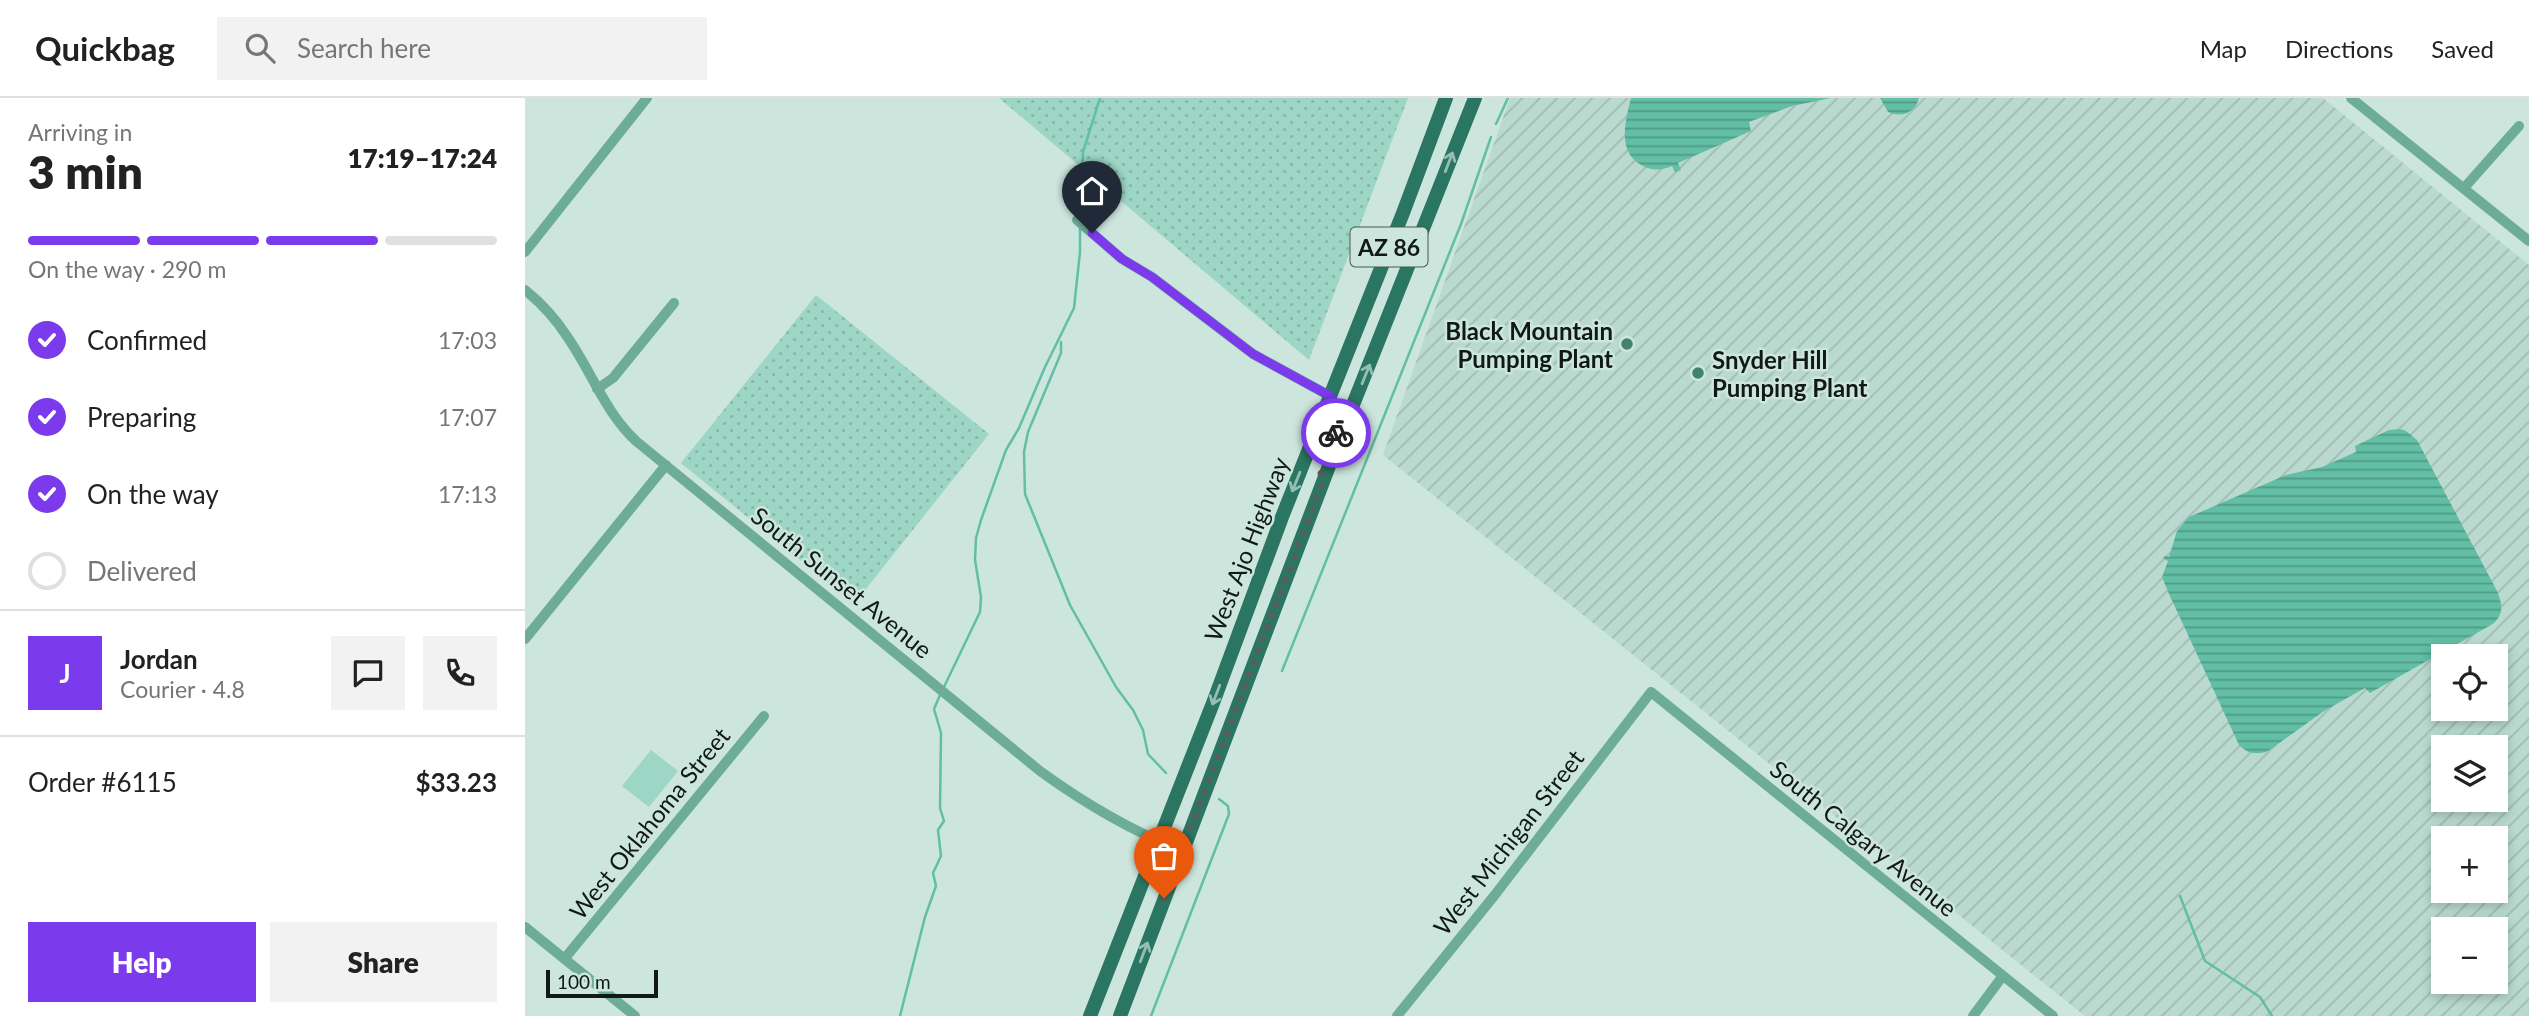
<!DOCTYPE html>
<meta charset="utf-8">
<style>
body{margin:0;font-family:Lato,sans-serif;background:#f2f2f2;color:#222;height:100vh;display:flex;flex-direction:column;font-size:26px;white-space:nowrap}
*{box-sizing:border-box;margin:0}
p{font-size:23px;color:#767676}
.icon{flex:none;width:38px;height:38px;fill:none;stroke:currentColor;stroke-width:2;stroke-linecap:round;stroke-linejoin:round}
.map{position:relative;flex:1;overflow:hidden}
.panel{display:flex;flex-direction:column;background:#fff;width:525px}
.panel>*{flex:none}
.buttons{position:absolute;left:1906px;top:546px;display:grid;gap:14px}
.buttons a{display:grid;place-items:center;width:77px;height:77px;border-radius:0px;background:#fff;box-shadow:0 4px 10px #0003;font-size:35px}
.scale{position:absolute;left:21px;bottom:18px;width:112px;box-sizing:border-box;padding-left:7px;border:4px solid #101916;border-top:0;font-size:19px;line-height:24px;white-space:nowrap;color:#101916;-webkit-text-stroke:5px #cde6dd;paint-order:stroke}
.pin{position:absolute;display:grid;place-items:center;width:60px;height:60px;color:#fff;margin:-72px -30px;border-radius:50% 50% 50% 0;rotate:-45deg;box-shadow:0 0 7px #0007}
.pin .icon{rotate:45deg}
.courier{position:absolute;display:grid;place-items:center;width:70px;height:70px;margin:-35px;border:5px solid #7c3aed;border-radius:50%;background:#fff;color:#222;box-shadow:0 2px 9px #0007}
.head em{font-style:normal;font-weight:800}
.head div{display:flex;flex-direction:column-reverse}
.head{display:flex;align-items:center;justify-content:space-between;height:119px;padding:0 28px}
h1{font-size:46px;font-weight:800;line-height:52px}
.bar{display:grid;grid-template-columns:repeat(4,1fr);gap:10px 7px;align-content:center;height:84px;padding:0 28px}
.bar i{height:9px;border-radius:5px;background:#e0e0e0}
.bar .active{background:#7c3aed}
.bar p{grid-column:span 4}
.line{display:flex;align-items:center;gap:18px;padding:0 28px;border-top:2px solid #e0e0e0}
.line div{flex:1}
.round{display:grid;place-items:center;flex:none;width:74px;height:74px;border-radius:0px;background:#f2f2f2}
ol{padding:0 28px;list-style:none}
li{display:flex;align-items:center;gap:21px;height:77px}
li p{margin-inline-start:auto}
li .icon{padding:7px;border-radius:50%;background:#7c3aed;color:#fff;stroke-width:4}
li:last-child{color:#767676}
li i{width:38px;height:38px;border:4px solid #e0e0e0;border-radius:50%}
.button{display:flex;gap:14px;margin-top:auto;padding:14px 28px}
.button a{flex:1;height:80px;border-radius:0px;background:#7c3aed;color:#fff;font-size:28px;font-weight:800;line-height:80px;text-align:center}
.button a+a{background:#f2f2f2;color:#222}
header{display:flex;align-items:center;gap:42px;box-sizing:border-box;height:98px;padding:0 35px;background:#fff;border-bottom:2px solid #e0e0e0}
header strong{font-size:33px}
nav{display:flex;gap:38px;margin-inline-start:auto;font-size:24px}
.search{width:490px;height:63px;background:#f2f2f2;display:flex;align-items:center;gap:18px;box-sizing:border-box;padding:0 24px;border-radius:0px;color:#767676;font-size:26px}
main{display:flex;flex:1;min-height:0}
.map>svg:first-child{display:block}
</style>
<header>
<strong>Quickbag</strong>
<div class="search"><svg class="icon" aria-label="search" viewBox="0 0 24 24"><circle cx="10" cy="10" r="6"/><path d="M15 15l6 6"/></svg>Search here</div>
<nav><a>Map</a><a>Directions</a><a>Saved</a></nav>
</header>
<main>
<section class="panel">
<div class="head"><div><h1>3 min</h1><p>Arriving in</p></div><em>17:19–17:24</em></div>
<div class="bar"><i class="active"></i><i class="active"></i><i class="active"></i><i></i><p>On the way · 290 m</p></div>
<ol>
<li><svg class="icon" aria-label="check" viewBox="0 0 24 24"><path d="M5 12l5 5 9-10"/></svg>Confirmed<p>17:03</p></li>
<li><svg class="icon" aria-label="check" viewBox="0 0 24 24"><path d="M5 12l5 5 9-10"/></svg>Preparing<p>17:07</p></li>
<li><svg class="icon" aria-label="check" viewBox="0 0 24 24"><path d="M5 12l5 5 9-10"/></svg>On the way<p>17:13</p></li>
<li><i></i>Delivered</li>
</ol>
<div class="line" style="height:126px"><b class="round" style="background:#7c3aed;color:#fff">J</b><div><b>Jordan</b><p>Courier · 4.8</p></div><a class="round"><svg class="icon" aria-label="chat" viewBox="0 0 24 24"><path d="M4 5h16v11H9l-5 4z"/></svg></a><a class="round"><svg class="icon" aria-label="phone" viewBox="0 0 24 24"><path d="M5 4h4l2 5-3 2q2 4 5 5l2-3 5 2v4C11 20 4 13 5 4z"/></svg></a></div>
<div class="line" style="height:91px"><div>Order #6115</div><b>$33.23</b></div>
<div class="button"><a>Help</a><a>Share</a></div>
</section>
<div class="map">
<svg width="2004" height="918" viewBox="0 0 2004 918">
<defs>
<pattern id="industrial-furrows" width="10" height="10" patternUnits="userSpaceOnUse" patternTransform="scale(1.75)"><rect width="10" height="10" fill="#badacf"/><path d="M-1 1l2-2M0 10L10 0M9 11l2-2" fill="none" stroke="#9fbab1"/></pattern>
<pattern id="green-dots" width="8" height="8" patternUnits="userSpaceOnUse" patternTransform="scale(1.75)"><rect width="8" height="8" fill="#9dd6c4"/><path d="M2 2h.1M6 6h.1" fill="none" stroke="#86b7a8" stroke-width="1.8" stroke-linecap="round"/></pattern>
<pattern id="water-rules" width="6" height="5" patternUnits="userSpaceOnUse" patternTransform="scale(1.75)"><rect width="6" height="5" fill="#62bea5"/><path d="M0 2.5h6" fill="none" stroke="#4f9a85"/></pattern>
</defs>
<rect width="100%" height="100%" fill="#cde6dd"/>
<!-- industrial -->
<path fill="url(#industrial-furrows)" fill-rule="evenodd" d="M985 0H1798L2004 167V918H1560L858 357ZM1918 558H1970V611H1918ZM1918 649H1970V702H1918ZM1918 740H1970V793H1918ZM1918 831H1970V884H1918Z"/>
<!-- green -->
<path fill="url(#green-dots)" d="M474 0H883L784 262Z
M291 197 464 336 329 506 156 365Z"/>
<!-- pitch -->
<path fill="#9dd6c4" d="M126 652 153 673 124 709 97 688Z"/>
<!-- water -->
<path fill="url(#water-rules)" d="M1106 0H1306L1267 8 1224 24 1226 33 1153 65 1156 72 1150 74 1147 68C1137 72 1131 73 1120 69 1091 56 1100 24 1106 0Z
M1355 0H1394C1390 15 1377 20 1363 14Z
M1875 331 1881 333 1892 342 1972 493C1978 506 1979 518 1966 527L1845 595 1840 590 1799 613 1743 653C1732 657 1723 656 1714 647L1644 496 1637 479 1643 463 1638 460 1640 458 1644 459 1652 433 1664 419 1761 377 1797 369 1831 354 1830 348 1864 332Z"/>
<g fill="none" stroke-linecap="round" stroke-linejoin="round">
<!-- stream -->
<path stroke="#62bea5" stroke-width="2.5" d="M971 26 983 0
M555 121 558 54 575 0
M536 244V255L503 334 499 354 500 396 545 507 591 589 608 612 618 632 623 656 641 675
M757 573 936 126 966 39
M418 591 455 514 456 499 450 462 451 440 456 422 481 352 494 330 520 269 549 210 555 154V131
M1655 798 1680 863 1735 899 1747 918
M375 918 400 819 411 788 408 775 416 758 413 732 419 723 415 710 416 635 409 611 415 597
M626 918 704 716 703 708 694 701"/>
<!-- minor -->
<path stroke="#6eac9a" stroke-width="10" d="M1826 0 2004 143
M1939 90 1994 28
M552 122 597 161 627 179 728 256 805 298
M0 154 122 0
M0 192C16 205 30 220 41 237 66 272 79 313 111 343L515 673C559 705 607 733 657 753
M72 291 88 280 149 205
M0 541 141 367
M0 829 110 918
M40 860 239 618
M872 918 969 798 1126 594 1528 918
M1448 918 1477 879"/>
<!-- major -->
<path stroke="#2b7663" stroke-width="14" d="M565 918 688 605 757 419 878 115 921 0
M595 918 812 347 950 0"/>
</g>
<!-- one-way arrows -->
<defs><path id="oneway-shaft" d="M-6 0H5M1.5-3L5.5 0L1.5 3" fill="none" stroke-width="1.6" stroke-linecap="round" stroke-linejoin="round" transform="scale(1.75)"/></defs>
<g stroke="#94bfb2">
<use href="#oneway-shaft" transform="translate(924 64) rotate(-69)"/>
<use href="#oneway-shaft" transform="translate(841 276) rotate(-68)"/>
<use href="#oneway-shaft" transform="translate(771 384) rotate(112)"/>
<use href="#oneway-shaft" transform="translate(691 597) rotate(111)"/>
<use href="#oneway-shaft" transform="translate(619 854) rotate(-69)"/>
</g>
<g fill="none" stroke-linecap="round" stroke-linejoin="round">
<!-- done -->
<path stroke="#52615c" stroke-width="7" stroke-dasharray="0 12.6" d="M639 800 797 386 796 375 811 335"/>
<!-- route -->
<path stroke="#7c3aed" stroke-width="9" d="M567 135 597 161 627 179 728 256 805 298 814 316 811 335"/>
</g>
<!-- markers -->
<g fill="#428271" stroke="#cde6dd" stroke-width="2.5">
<circle cx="1102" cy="246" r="7"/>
<circle cx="1173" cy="275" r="7"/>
</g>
<g text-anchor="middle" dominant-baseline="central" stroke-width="5" stroke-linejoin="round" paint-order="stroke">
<!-- shield labels -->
<rect fill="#cde6dd" stroke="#495652" stroke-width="2" x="825.5" y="129.5" width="77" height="39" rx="5"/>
<g font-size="23" font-weight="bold" fill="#101916">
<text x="864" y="149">AZ 86</text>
</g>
<!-- poi labels -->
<g font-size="24" font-weight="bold" fill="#101916" stroke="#cde6dd" text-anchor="end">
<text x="1088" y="232">Black Mountain<tspan x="1088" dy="28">Pumping Plant</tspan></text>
<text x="1187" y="261" text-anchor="start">Snyder Hill<tspan x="1187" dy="28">Pumping Plant</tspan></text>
</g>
<!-- street labels -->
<g font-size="24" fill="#101916" stroke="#cde6dd">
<text transform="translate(721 451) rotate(-69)">West Ajo Highway</text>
<text transform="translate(317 484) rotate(39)">South Sunset Avenue</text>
<text transform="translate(124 725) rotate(-51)">West Oklahoma Street</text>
<text transform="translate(1339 740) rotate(39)">South Calgary Avenue</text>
<text transform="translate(983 744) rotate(-52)">West Michigan Street</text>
</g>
</g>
</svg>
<div class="buttons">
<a><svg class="icon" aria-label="locate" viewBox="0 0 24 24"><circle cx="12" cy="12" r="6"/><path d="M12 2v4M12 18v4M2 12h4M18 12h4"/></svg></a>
<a><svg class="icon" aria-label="layers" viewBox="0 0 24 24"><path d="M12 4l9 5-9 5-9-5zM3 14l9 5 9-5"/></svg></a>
<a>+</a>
<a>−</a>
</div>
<div class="scale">100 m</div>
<div class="pin" style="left:639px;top:800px;background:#ea580c"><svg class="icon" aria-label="bag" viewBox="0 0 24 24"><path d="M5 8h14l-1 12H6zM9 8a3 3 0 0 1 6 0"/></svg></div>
<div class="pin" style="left:567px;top:135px;background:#1f2937"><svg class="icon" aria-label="home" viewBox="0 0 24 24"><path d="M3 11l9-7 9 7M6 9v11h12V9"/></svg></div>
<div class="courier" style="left:811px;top:335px"><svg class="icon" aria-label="bike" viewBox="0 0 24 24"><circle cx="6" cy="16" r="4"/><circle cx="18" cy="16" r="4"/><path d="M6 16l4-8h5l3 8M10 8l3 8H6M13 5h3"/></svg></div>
</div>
</main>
